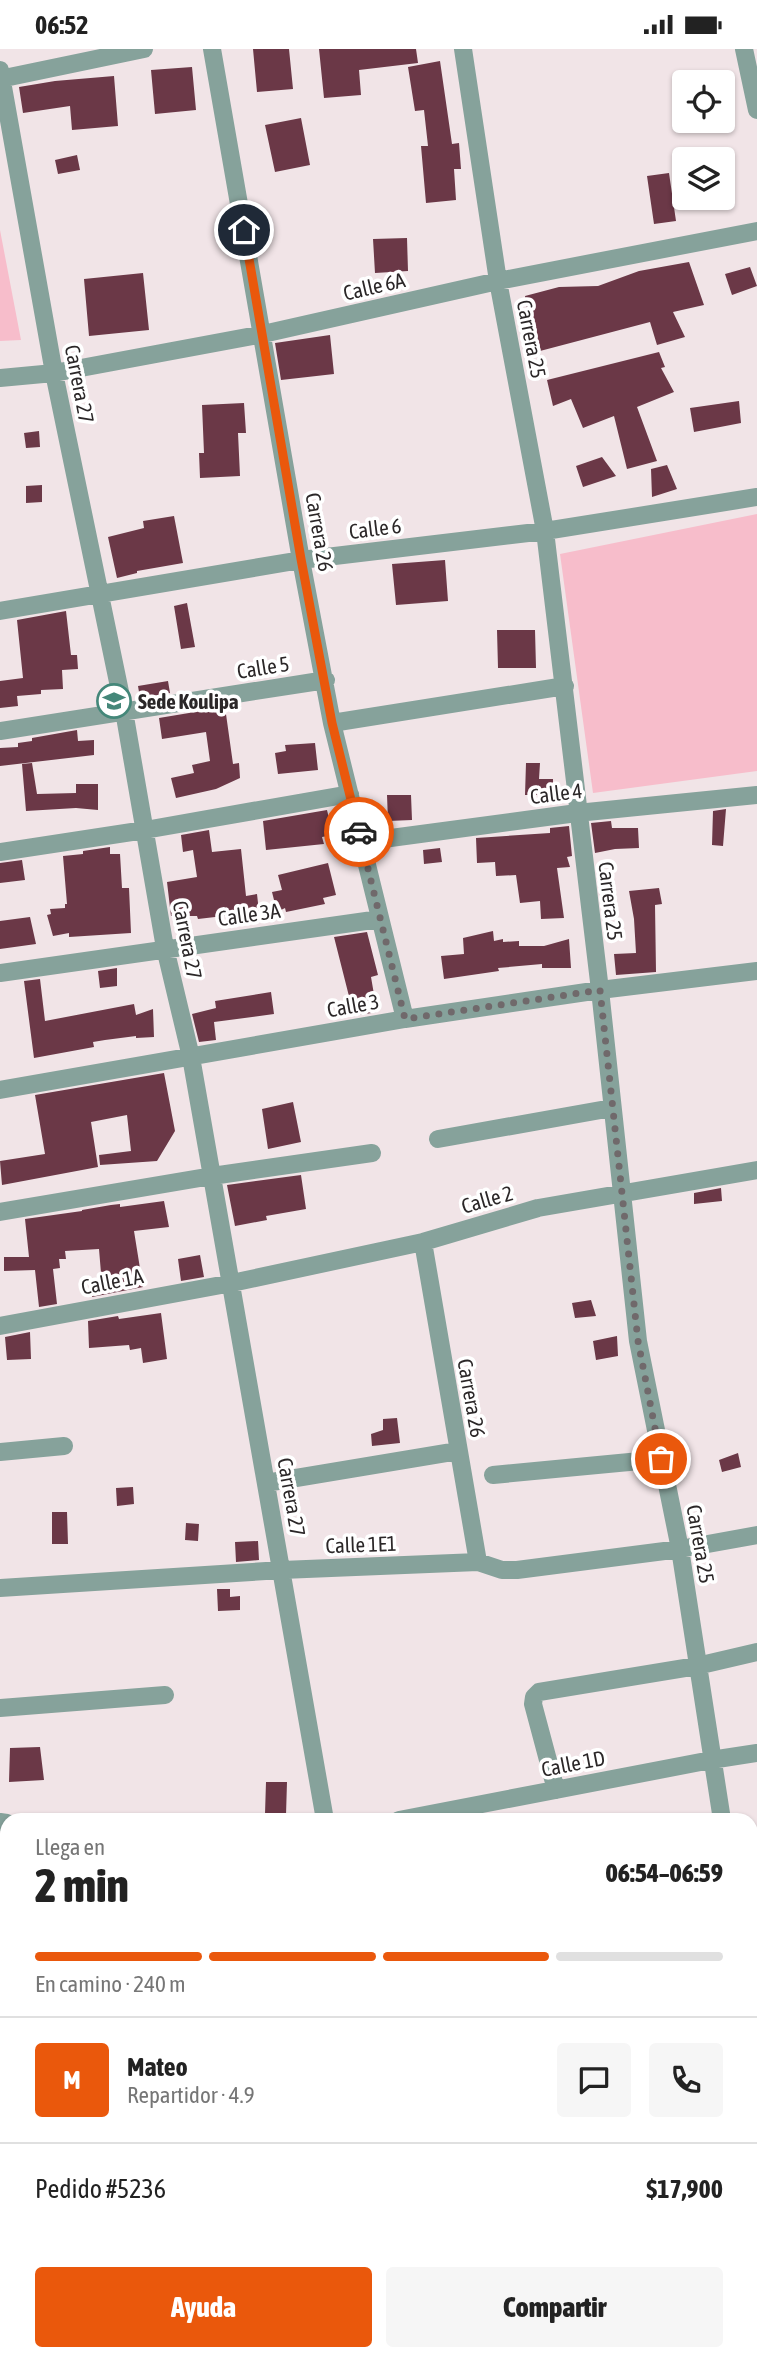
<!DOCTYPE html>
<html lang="es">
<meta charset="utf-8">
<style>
body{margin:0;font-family:"Asap Condensed",sans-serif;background:#f6f6f6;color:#222;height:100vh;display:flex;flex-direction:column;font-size:26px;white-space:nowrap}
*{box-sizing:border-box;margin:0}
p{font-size:23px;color:#767676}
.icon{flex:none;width:38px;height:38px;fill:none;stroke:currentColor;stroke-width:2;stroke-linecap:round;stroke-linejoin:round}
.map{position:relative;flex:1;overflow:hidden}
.sheet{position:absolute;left:0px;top:1764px;width:758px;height:548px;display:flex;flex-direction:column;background:#fff;border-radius:21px 21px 0 0;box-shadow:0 2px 5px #0004}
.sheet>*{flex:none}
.buttons{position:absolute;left:672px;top:21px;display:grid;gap:14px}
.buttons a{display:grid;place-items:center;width:63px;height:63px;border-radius:7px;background:#fff;box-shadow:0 2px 5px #0004;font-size:35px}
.pin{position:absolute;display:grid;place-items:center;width:60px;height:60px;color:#fff;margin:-30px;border:4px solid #fff;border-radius:50%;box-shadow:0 2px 7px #0007}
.courier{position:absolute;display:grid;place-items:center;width:70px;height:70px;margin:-35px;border:5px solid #ea580c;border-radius:50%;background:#fff;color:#222;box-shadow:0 2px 9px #0007}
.head em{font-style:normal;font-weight:800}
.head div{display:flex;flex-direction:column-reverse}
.head{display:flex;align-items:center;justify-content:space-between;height:119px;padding:0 35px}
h1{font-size:46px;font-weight:800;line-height:52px}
.bar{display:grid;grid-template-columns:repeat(4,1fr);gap:10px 7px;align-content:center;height:84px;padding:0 35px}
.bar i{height:9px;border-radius:5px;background:#e0e0e0}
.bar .on{background:#ea580c}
.bar p{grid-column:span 4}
.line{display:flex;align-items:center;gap:18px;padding:0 35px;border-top:2px solid #e0e0e0}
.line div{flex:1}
.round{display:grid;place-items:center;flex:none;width:74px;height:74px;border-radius:7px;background:#f6f6f6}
.cta{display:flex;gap:14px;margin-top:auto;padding:14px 35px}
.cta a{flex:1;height:80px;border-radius:7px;background:#ea580c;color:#fff;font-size:28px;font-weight:800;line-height:80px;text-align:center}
.cta a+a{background:#f6f6f6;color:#222}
.status{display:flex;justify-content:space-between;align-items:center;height:49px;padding:0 35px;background:#fff;direction:ltr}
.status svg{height:19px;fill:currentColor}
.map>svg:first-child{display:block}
</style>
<div class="status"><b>06:52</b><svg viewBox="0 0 49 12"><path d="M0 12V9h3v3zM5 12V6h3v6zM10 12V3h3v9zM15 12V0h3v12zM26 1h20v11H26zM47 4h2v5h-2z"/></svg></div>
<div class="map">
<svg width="757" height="2311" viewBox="0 0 757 2311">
<rect width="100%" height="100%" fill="#f1e4e7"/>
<!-- green -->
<path fill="#f7bdcb" d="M0 181 21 291 0 292Z
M757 465V722L593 744 560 505Z"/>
<!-- building -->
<path fill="#6b3847" d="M253 0H289L293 40 257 43Z
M319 0H416L418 14 359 21 361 46 324 49Z
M440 12 452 95 459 94 461 120H454L456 151 426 154 421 97H428L424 61 415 62 408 18Z
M192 18 196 61 155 65 151 21Z
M114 27 118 77 72 81 70 57 23 64 19 38 55 32Z
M301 69 310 116 275 123 265 76Z
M77 106 80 121 58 125 55 111Z
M669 124 676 172 654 175 647 127Z
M407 189 408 222 375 224 373 190Z
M689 213 704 256 673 263 685 288 657 296 650 273 540 302 528 266 525 247 559 238 598 237 639 222Z
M750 218 757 237 732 246 725 225Z
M143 224 149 281 89 287 84 230Z
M330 286 334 325 281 331 275 294Z
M659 303 665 318 661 319 674 343 637 358 657 412 627 420 614 367 583 379 571 350 553 357 547 331Z
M739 352 741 374 694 383 690 359Z
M244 354 246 384H238L240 427 200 429 199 404H204L202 356Z
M39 382 40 398 26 399 24 384Z
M602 408 616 427 583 438 576 417Z
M667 416 677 440 652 448 651 420Z
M42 436V453L26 454V437Z
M174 467 183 514 137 522V524L117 529 108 488 144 479 143 472Z
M445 511 448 552 396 556 392 515Z
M187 554 195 598 181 600 174 557Z
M66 562 71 606H77L78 620 62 621 63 640 41 641V645L17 647 18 657 0 659V632L23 629 17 571Z
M497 581H535L536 619H498Z
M168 632 170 644 140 649 138 637Z
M225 658 233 715 239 714 240 729 216 740 176 749 171 729 194 724 192 716 210 712 206 683 162 690 159 669Z
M77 681 78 692 94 691V706L0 717V699L18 698V694L32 692V689Z
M315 694 318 721 278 725 275 704 286 702 285 696Z
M32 714 37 745 76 744V735H98V761L76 759 26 762 22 715Z
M526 714H540L539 730H553V742L539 746H525Z
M387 746H411L412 771 388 772Z
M726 760 723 797 712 796 713 762Z
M327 761 333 786 322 788 324 795 266 801 263 772Z
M611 772 612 779H638L639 799 615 800 595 804 591 774Z
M569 777 572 807 567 808 570 818 557 819 564 869 541 870 540 852 520 854 516 826 496 827 495 813 477 814 476 789 550 784V779Z
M209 781 212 803 241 800 246 847 257 845 259 863 198 870 197 867H171L167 833 197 828 193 801 183 803 181 786Z
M110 798V805H120L122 839H129L131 884 69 888V884L53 887 47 866 51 865 50 860 65 859V855H67L63 807 83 805V802Z
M440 799 442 813 424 815 423 801Z
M22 811 25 831 0 834V814Z
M328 814 336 846 323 849 325 855 286 863 285 859 277 863 272 843 282 841 278 826Z
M659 839 662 855 655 856 656 923 616 926 614 905 636 904 634 870 629 842Z
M30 868 36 895 0 900V872Z
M493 882 494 892 503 890V893L519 892V897H544L569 890 571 919H542V915L498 919 499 922 444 930 441 907 464 905 463 889Z
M367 883 378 926 371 928 377 963 354 967 334 888Z
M117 919V937L100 939 98 922Z
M40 930 45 972 134 955 136 966 153 960 154 988 136 989V987L105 991 93 993 94 998 34 1009 24 932Z
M271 943 274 965 214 973 216 991 199 993 192 965 216 959 215 952Z
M164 1024 175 1082 157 1112 100 1116 99 1106 131 1102 127 1066 91 1073 98 1118 2 1136 0 1112 45 1105 35 1046Z
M293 1053 301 1093 268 1100 262 1060Z
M301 1126 306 1160 266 1167 267 1171 235 1177 227 1136Z
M721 1139 722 1152 694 1155V1144Z
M164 1152 169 1178 134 1182 143 1238 92 1248V1236H102L99 1200 65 1202 66 1210H59L60 1219 53 1220 57 1255 39 1258 35 1221 4 1222V1208H29L25 1170 82 1162V1161L111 1156 120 1155V1158Z
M200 1206 204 1228 181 1232 178 1210Z
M591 1251 596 1267 575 1269 572 1254Z
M161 1264 167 1310 143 1314 141 1299 130 1301 129 1296 89 1299 88 1272 118 1267 119 1270Z
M30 1283 31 1310 7 1311 5 1288Z
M617 1287 618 1307 596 1311 593 1292Z
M397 1369 400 1394 372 1397 371 1385 383 1381V1370Z
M738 1404 741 1418 722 1423 719 1411Z
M133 1438 134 1455 117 1457 116 1439Z
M52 1463H67L68 1495H52Z
M186 1474 199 1475 198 1492 185 1491Z
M258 1492 259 1511 236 1513 235 1493Z
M217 1540H230V1548L240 1547V1561L218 1562Z
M40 1698 44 1731 9 1733 10 1699Z
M266 1733H287L286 1766 265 1765Z"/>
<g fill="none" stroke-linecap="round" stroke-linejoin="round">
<!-- minor -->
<path stroke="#86a29b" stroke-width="18" d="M212 0 301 511 332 674 405 970
M463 0 498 232 545 482 600 941 638 1292 680 1500 722 1771
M744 0 757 61
M0 21 54 324 124 662 165 899 191 1008 325 1771
M0 30 144 0
M0 329 54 324 263 285 498 232 757 182
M0 562 301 511 545 482 757 448
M332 674 565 637
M0 682 326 631
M361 793 577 764 757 746
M0 803 145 781 350 745
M0 924 380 870
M0 1041 405 970 600 941 757 922
M438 1090 612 1059
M0 1163 212 1127 372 1104
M423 1193 478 1513
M0 1277 232 1234 423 1193 538 1159 757 1121
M0 1403 64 1397
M493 1426 661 1410
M266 1434 458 1402
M0 1539 282 1521 478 1513 502 1521H517L680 1500 757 1486
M0 1659 165 1646
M556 1741 533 1655 534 1648 539 1643 697 1617 757 1603
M399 1771 711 1711 757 1704
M0 1773 7 1774
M0 1888 7 1933
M751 1932 757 1967
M751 2014 757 1996
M0 2042 7 2041
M0 2101 7 2092
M751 2210 757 2206
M0 2218H7
M61 2305 64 2311
M720 2311V2305"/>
</g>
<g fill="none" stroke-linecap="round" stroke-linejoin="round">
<!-- done -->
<path stroke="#70696b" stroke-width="7" stroke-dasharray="0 12.6" d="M359 783 405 970 600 941 638 1292 661 1410"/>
<!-- route -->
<path stroke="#ea580c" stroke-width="9" d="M244 181 301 510 332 674 359 783"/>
</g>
<!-- icons -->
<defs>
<g id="school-ring" transform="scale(1.75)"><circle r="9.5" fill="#fff" stroke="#448779" stroke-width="1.5"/><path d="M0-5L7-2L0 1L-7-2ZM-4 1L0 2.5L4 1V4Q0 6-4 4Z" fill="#448779"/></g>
</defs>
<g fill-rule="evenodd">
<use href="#school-ring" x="114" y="652"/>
</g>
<g text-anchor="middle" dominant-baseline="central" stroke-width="7" stroke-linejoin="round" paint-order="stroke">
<!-- street labels -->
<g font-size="21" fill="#2b2728" stroke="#fff">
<text transform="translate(374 237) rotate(-13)">Calle 6A</text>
<text transform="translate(532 290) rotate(79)">Carrera 25</text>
<text transform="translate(80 335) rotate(79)">Carrera 27</text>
<text transform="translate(375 479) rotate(-7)">Calle 6</text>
<text transform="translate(320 483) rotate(80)">Carrera 26</text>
<text transform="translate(263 618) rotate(-9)">Calle 5</text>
<text transform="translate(556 744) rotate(-7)">Calle 4</text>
<text transform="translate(611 852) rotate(83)">Carrera 25</text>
<text transform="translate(249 865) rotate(-8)">Calle 3A</text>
<text transform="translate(188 891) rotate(79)">Carrera 27</text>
<text transform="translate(353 956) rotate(-10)">Calle 3</text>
<text transform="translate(487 1150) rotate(-16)">Calle 2</text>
<text transform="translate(112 1232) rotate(-11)">Calle 1A</text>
<text transform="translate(472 1349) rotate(80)">Carrera 26</text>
<text transform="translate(292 1448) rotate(80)">Carrera 27</text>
<text transform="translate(361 1495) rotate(-2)">Calle 1E1</text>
<text transform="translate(701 1495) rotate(80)">Carrera 25</text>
<text transform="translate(573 1714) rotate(-11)">Calle 1D</text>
</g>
<!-- poi labels -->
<g font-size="21" font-weight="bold" fill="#2b2728" stroke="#fff" text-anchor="start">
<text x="138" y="652">Sede Koulipa</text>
</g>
</g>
</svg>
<div class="buttons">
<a><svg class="icon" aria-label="locate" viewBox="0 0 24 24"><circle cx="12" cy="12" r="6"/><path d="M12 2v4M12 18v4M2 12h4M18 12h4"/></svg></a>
<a><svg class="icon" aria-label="layers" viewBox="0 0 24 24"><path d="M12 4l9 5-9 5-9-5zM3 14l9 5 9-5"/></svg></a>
</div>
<div class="pin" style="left:661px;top:1410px;background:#ea580c"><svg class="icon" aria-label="bag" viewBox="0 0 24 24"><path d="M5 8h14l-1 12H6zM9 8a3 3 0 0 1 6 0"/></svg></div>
<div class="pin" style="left:244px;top:181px;background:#1f2937"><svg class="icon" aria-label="home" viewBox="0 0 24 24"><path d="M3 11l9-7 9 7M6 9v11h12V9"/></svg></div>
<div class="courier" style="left:359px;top:783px"><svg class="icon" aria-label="car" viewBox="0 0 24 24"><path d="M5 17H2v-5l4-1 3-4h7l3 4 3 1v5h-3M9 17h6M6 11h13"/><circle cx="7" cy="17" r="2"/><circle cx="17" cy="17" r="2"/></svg></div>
<section class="sheet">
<div class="head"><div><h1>2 min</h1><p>Llega en</p></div><em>06:54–06:59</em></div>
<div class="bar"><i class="on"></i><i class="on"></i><i class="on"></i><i></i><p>En camino · 240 m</p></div>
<div class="line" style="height:126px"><b class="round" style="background:#ea580c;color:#fff">M</b><div><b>Mateo</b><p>Repartidor · 4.9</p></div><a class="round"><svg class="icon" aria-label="chat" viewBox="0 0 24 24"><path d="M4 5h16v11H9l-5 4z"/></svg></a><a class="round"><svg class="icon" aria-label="phone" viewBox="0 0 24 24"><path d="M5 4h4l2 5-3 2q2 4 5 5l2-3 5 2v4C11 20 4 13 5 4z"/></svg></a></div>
<div class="line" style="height:91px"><div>Pedido #5236</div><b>$17,900</b></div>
<div class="cta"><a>Ayuda</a><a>Compartir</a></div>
</section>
</div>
